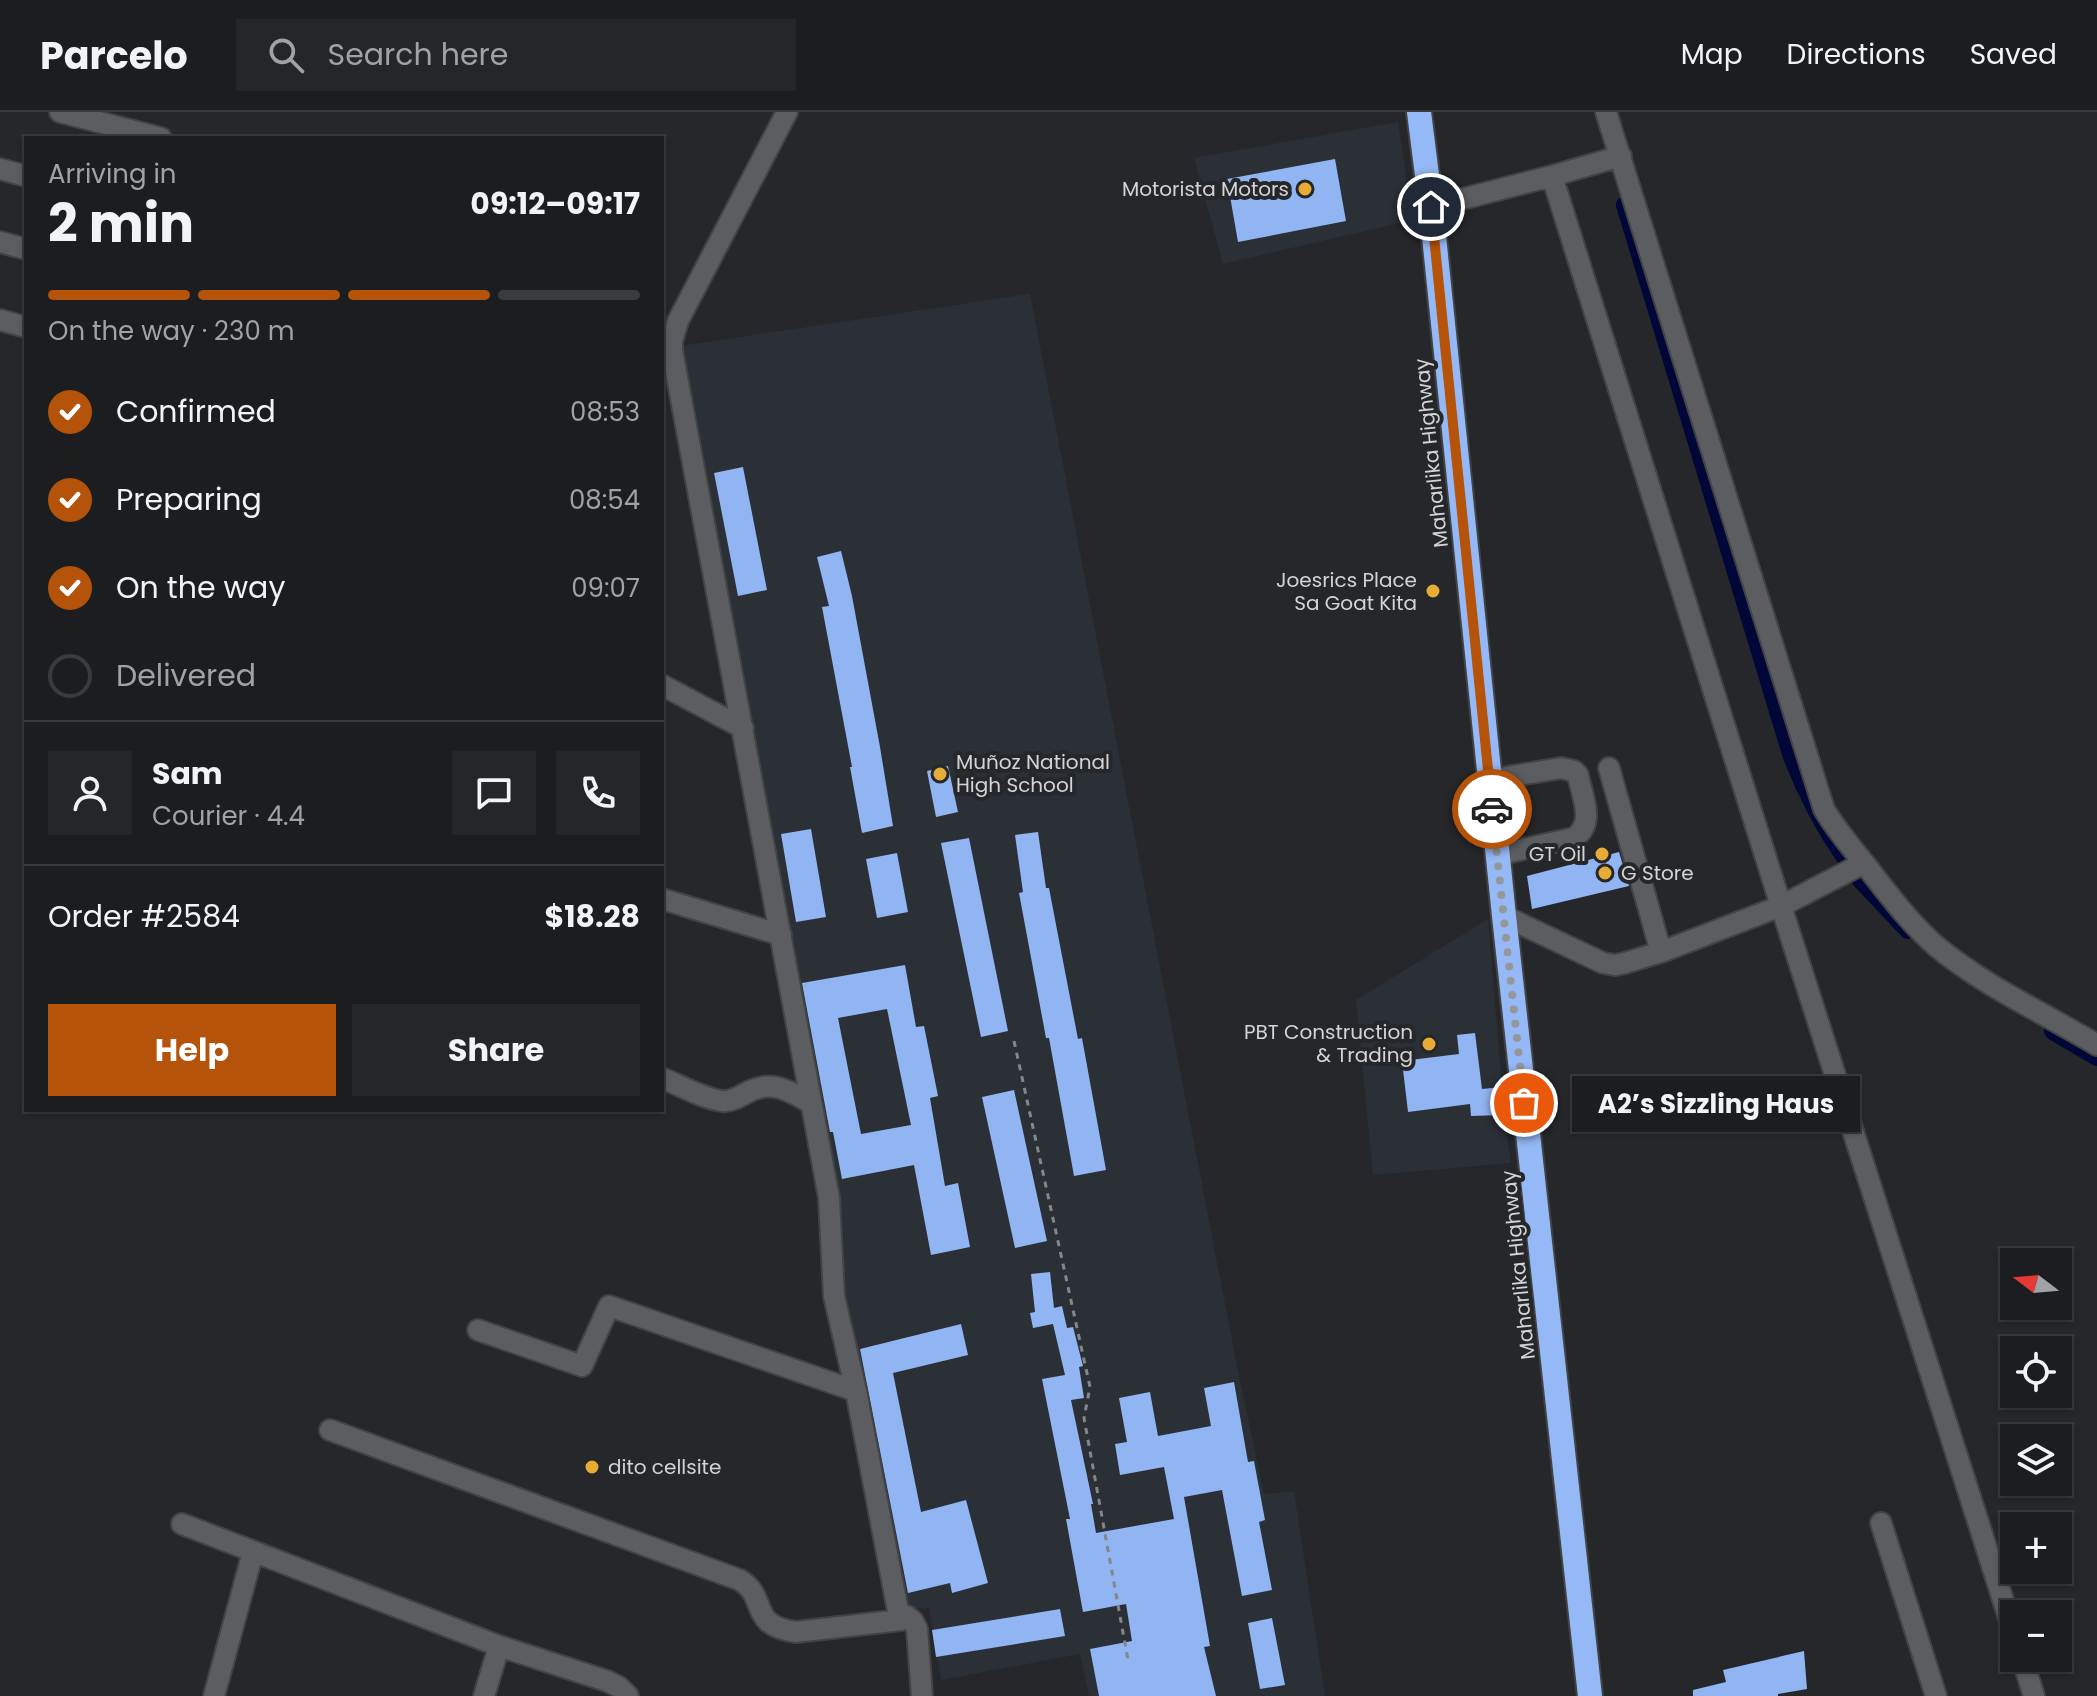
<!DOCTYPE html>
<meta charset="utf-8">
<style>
body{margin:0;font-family:Poppins,sans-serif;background:#252629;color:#f1f3f6;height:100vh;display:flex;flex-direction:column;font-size:30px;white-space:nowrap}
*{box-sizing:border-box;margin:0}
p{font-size:26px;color:#a0a2a5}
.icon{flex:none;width:44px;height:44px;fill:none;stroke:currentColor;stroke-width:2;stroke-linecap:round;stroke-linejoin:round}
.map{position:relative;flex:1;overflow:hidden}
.drawer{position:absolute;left:24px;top:24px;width:640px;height:976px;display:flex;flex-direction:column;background:#1c1d20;border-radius:0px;box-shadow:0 2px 6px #0004,0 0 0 2px #3a3b3e}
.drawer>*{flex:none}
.needle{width:52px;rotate:286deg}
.tools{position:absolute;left:2000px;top:1136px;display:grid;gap:16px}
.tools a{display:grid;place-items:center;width:72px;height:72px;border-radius:0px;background:#1c1d20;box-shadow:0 2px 6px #0004,0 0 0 2px #3a3b3e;font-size:40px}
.pin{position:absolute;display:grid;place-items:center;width:68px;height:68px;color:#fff;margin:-34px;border:4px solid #fff;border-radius:50%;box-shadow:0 2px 8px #0007}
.courier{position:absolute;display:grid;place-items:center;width:80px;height:80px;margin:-40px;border:6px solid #b45309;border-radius:50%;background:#fff;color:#222;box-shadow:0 2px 10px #0007}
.bubble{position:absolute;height:56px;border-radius:0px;background:#1c1d20;box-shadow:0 2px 6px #0004,0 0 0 2px #3a3b3e;font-size:26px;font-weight:700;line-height:56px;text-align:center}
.head em{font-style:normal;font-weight:700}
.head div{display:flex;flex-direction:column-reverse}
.head{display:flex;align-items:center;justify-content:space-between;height:136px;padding:0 24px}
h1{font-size:52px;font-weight:700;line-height:60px}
.bar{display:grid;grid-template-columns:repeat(4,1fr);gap:12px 8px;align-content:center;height:96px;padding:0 24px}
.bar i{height:10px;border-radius:6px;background:#3a3b3e}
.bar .on{background:#b45309}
.bar p{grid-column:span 4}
.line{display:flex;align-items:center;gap:20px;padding:0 24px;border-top:2px solid #3a3b3e}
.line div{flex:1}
.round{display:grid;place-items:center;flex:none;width:84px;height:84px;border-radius:0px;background:#252629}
ol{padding:0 24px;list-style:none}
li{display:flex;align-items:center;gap:24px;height:88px}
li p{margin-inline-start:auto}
li .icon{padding:8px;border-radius:50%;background:#b45309;color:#fff;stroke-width:4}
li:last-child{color:#a0a2a5}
li i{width:44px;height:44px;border:4px solid #3a3b3e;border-radius:50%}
.button{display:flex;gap:16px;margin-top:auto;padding:16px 24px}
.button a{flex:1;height:92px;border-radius:0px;background:#b45309;color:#fff;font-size:32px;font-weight:700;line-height:92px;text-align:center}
.button a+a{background:#252629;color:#f1f3f6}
header{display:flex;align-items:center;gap:48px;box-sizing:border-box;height:112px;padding:0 40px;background:#1c1d20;border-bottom:2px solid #3a3b3e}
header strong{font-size:38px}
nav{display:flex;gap:44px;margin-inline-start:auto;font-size:28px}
.search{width:560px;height:72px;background:#252629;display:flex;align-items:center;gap:20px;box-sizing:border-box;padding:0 28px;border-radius:0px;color:#a0a2a5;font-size:30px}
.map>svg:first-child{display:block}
</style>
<header>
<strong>Parcelo</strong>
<div class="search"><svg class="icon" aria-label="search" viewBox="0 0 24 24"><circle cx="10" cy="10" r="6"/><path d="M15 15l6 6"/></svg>Search here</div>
<nav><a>Map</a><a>Directions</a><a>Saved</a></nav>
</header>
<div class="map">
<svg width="2097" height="1584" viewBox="0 0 2097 1584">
<rect width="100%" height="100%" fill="#26272a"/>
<!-- built -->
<path fill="#2b3037" d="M1398 10 1413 108 1223 152 1194 46Z
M1030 182 1239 1264 1264 1382 1294 1379 1325 1584H1089L1080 1542 941 1568 929 1496 905 1498 839 1183 680 234Z
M1488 807 1502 975 1469 979 1471 1004 1504 1003 1511 1051 1373 1063 1356 888Z"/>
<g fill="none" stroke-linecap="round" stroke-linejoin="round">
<!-- canal -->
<path stroke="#000637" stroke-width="18" d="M1625 93 1791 642C1805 679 1822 712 1844 744
M1860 767 1908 818
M2053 919 2097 945"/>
</g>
<!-- building -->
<path fill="#91b4f2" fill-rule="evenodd" d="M1335 47 1346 109 1238 130 1227 67Z
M743 355 767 478 738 484 714 361Z
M841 439 852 484 880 635 893 714 862 721 850 655H852L822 495 829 494 817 445Z
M948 654 958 700 936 705 927 659Z
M811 717 826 805 796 810 781 722Z
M1038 720 1046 776H1049L1078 927 1082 926 1106 1058 1074 1064 1049 926H1046L1019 781 1023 780 1015 723Z
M969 726 1008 919 981 925 941 731Z
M1619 740 1629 774 1532 797 1527 764Z
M897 741 908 800 877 806 866 747Z
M905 853 916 915 924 914 938 984 930 986 945 1074 958 1071 970 1135 931 1143 914 1053 842 1067 833 1020H830L802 871ZM887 897 911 1013 861 1022 838 906Z
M1475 921 1482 977 1502 975 1504 1003 1471 1004 1470 992 1408 1000 1402 949 1459 942 1457 923Z
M1014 978 1047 1129 1015 1136 982 985Z
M1050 1160 1054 1196 1062 1194 1067 1216 1073 1215 1083 1254 1079 1255 1084 1286 1071 1288 1093 1392H1091L1096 1421 1174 1407 1164 1355 1120 1363 1115 1332 1127 1330 1119 1286 1150 1280 1158 1324 1211 1314 1204 1276 1234 1270 1248 1350 1254 1349 1265 1408 1259 1410 1272 1478 1242 1484 1222 1378 1184 1385 1210 1534 1204 1535 1216 1584H1099L1090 1537 1132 1529 1126 1492 1083 1500 1066 1407H1070L1042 1267 1065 1263 1053 1212 1033 1216 1030 1201 1035 1200 1031 1162Z
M961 1212 968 1243 893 1261 921 1400 966 1388 988 1471 952 1481 950 1471 908 1481 860 1237Z
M1060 1497 1065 1524 936 1545 932 1518Z
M1272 1506 1285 1573 1260 1577 1248 1511Z
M1804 1539 1807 1577 1778 1582V1584H1693V1578L1726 1570 1723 1558Z"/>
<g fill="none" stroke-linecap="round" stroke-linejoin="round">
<!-- minor casing -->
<g stroke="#424345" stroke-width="24">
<path id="minor" d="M60 0 161 26
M787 0 678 209 672 229V238L829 1086 834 1184 856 1279 898 1499 901 1508 907 1504 913 1509 917 1517 922 1584
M1606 0 1824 697C1836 718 1853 737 1868 756 1889 783 1910 811 1936 834 1984 874 2044 901 2097 933
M0 57 26 64
M1552 64 1781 794 2014 1522
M1431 95 1552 64 1621 44
M0 130 26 137
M0 208 26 215
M662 573 743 616
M1609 656 1661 840
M1489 668 1561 656 1574 659 1578 663C1582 685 1596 711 1574 726L1497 743
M662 787 781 823
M1504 804 1603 851 1615 853 1625 851 1661 840 1781 794 1864 751
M662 966C681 974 702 986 722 989 731 990 739 985 746 981 773 967 787 978 811 991
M478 1218 582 1254 609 1194 856 1279
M330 1318 740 1468C769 1486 747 1513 796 1520L901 1508
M1881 1411 1936 1584
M182 1412 499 1534 607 1569 619 1575 628 1584
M2022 1546 2034 1584
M214 1584 253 1440
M484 1584 499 1534"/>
</g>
<!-- highway casing -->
<g stroke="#424345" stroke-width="28">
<path id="highway" d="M1419 0 1431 95 1504 804 1590 1584"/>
</g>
<!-- path -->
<path stroke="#858688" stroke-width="3" stroke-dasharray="6 6" stroke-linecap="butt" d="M1014 929 1090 1275 1084 1306 1128 1548"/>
<!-- minor -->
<use href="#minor" stroke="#5c5d60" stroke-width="20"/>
<!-- highway -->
<use href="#highway" stroke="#95b9f6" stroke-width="24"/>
</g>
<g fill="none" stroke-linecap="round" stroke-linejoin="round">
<!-- done -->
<path stroke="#96979a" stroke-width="8" stroke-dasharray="0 14.4" d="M1492 697 1524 991"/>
<!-- route -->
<path stroke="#b45309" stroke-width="10" d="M1431 95 1492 697"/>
</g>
<!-- markers -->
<g fill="#e6ac36" stroke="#26272a" stroke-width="3">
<circle cx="1305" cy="77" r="8"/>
<circle cx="1433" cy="479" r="8"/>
<circle cx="940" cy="662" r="8"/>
<circle cx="1602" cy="742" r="8"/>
<circle cx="1605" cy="761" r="8"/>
<circle cx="1429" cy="932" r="8"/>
<circle cx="592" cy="1355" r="8"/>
</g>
<g text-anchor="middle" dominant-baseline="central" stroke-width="8" stroke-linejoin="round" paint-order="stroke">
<!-- poi labels -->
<g font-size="20" fill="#d3d4d6" stroke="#26272a" text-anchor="end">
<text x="1289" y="77">Motorista Motors</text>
<text x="1417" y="468">Joesrics Place<tspan x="1417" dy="23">Sa Goat Kita</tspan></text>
<text x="956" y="650" text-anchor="start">Muñoz National<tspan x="956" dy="23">High School</tspan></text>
<text x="1586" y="742">GT Oil</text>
<text x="1621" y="761" text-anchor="start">G Store</text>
<text x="1413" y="920">PBT Construction<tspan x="1413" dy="23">&amp; Trading</tspan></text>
<text x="608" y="1355" text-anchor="start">dito cellsite</text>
</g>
<!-- street labels -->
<g font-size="20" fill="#d3d4d6" stroke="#26272a">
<text transform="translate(1431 341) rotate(-96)">Maharlika Highway</text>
<text transform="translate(1518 1153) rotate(-96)">Maharlika Highway</text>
</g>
</g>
</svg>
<div class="tools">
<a><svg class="needle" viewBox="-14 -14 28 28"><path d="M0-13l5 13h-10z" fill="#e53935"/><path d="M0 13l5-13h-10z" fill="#a0a2a5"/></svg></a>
<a><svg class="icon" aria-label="locate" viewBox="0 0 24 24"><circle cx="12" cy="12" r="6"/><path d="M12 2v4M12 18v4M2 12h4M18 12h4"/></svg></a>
<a><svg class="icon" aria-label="layers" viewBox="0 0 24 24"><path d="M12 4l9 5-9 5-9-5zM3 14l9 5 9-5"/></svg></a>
<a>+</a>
<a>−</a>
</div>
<div class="pin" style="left:1524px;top:991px;background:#ea580c"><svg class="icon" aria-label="bag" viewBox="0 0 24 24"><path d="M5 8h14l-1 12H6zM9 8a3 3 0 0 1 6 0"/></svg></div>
<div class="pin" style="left:1431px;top:95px;background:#1f2937"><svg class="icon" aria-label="home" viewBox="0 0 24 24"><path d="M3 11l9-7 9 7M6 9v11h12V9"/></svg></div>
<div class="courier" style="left:1492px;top:697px"><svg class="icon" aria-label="car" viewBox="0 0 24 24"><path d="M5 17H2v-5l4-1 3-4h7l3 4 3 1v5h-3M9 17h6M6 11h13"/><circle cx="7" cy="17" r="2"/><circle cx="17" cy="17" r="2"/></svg></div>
<div class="bubble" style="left:1572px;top:964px;width:288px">A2’s Sizzling Haus</div>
<section class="drawer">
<div class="head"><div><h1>2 min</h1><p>Arriving in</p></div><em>09:12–09:17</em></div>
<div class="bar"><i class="on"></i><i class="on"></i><i class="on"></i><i></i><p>On the way · 230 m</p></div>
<ol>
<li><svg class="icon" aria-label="check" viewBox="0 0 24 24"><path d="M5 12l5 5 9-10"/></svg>Confirmed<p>08:53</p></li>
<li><svg class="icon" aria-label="check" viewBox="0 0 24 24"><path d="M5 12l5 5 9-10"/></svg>Preparing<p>08:54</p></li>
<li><svg class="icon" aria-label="check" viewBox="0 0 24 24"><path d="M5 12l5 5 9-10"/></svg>On the way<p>09:07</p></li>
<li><i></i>Delivered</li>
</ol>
<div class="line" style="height:144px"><a class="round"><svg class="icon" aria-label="person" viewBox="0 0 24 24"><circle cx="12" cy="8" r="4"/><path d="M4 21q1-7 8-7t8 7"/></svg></a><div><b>Sam</b><p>Courier · 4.4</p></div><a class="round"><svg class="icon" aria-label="chat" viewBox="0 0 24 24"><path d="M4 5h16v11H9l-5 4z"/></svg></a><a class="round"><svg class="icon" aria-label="phone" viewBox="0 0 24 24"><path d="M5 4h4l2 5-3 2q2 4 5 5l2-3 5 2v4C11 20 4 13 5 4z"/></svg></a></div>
<div class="line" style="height:104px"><div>Order #2584</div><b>$18.28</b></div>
<div class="button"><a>Help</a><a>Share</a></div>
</section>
</div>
